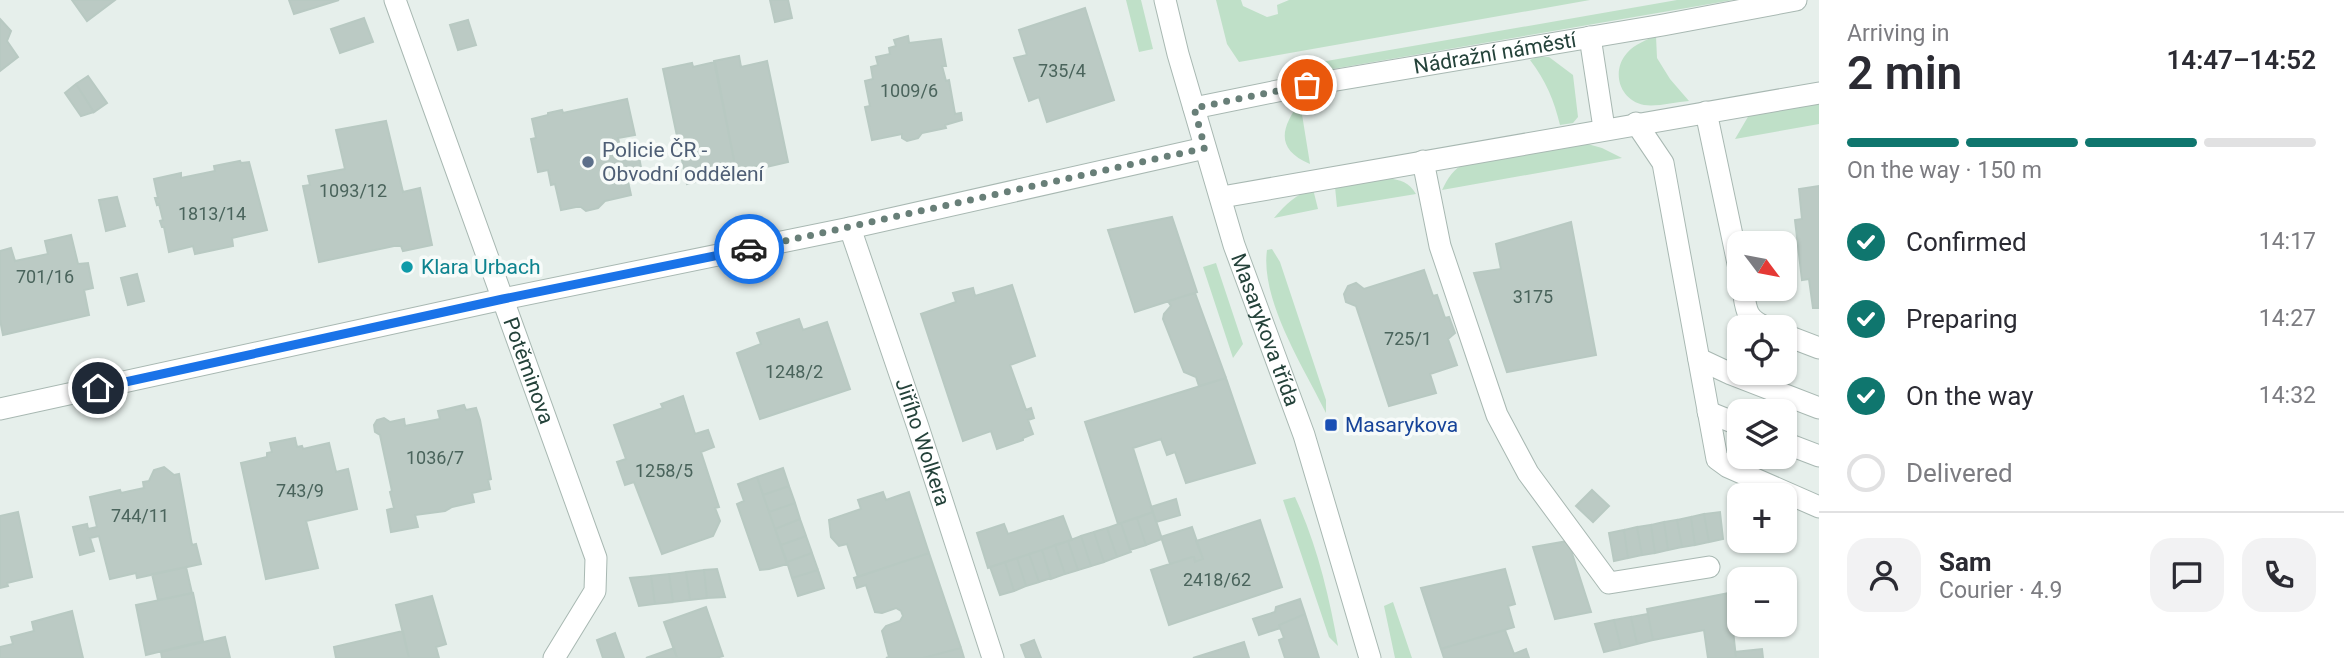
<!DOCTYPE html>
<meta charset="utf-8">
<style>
body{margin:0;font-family:Roboto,sans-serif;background:#f2f2f3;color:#2b2b33;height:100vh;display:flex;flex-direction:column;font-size:26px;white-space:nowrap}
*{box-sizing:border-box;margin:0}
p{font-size:23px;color:#7c7c81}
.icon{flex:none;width:38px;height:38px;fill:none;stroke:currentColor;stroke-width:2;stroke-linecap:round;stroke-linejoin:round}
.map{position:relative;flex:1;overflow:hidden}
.drawer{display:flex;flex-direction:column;background:#fff;width:525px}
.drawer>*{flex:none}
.needle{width:46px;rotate:122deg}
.buttons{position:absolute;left:1727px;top:231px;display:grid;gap:14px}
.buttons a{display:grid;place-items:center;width:70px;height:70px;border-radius:14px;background:#fff;box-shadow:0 2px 5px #0004;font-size:35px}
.pin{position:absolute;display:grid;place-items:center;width:60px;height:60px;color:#fff;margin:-30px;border:4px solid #fff;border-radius:50%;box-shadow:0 2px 7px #0007}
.courier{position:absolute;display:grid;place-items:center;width:70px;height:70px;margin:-35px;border:5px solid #1a73e8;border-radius:50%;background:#fff;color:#222;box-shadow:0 2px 9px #0007}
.summary em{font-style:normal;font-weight:600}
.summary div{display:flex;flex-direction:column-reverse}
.summary{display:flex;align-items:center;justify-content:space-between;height:119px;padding:0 28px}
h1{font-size:46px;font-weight:600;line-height:52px}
.bar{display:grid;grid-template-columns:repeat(4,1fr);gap:10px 7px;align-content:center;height:84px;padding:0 28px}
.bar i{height:9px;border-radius:5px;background:#e1e1e2}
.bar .selected{background:#0f766e}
.bar p{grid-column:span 4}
.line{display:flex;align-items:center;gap:18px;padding:0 28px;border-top:2px solid #e1e1e2}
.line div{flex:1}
.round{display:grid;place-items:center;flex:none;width:74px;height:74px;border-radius:21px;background:#f2f2f3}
ol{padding:0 28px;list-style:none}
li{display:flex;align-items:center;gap:21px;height:77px}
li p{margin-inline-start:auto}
li .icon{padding:7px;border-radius:50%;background:#0f766e;color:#fff;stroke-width:4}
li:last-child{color:#7c7c81}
li i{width:38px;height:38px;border:4px solid #e1e1e2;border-radius:50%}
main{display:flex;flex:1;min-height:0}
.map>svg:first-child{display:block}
</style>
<main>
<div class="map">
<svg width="1819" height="658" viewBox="0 0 1819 658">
<rect width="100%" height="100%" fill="#e6efeb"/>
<!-- green -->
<path fill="#bfe0c8" d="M1126 0H1141L1153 49 1139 52Z
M1216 0H1241L1243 6 1267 17 1278 14 1277 5 1289 0H1590L1239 62 1227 44Z
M1677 0H1733L1315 72V63Z
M1656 36 1657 58 1670 79 1689 101C1675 102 1657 107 1644 105 1619 100 1611 71 1627 53 1635 44 1646 40 1656 36Z
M1537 57H1549L1573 75 1578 117 1573 123 1560 125C1554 100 1546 81 1530 60Z
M1300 102 1310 164C1275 149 1281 128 1300 102Z
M1819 103V124L1735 139 1749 115Z
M1584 143 1602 148 1622 158 1442 190C1448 178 1453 169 1466 163Z
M1387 178C1401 180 1409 182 1416 194L1337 207 1335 187Z
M1313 189 1318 209 1274 218C1286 204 1296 194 1313 189Z
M1272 249 1280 262 1326 400V413C1304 368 1260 300 1267 250Z
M1216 263 1243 344 1233 358 1203 267Z
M1295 497C1317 545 1329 595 1338 646L1329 637 1283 500Z
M1393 602 1412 658H1395L1384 606Z"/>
<!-- building -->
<path fill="#bbcac4" stroke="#b8c9c2" stroke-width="2" d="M72 0H115L87 21Z
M289 0H339L294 14Z
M770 0H788L792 18 775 22Z
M1085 8 1114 100 1047 122 1039 97 1029 101 1014 58 1027 55 1019 30Z
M364 18 373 42 340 53 331 29Z
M0 19 11 31 7 41 18 57 0 71Z
M468 20 476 45 458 50 450 25Z
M908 36 909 43 941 39 946 66H942L946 81 949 80 955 114 961 113 962 120 945 125 946 128 922 133 918 138 907 141 902 138V134L872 140 865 107 870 106 865 81 873 79 871 67 878 65 876 57 890 54 889 48 896 46 894 40Z
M739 56 741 67 767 61 788 162 757 169V166L736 170 714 61Z
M715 62 736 170 717 174V177L687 184 663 69 692 63 693 67Z
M88 76 107 103 94 112 76 84Z
M76 84 94 112 81 116 65 93Z
M627 99 635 135 618 138 622 155 638 151 642 173 627 177 631 195 605 201 598 208 586 211 581 207H576L561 210 555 184 551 185 548 170 538 172 531 139 536 138 532 119 548 115V113L562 110 563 113Z
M386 121 403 192 420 188 432 245 403 251 401 246H394L319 262 303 186 310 185 308 176 345 169 336 130Z
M240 161 241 163 249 162 267 230 232 238 233 246 195 254 193 246 169 252 164 227H162L160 221 163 220 159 204 157 205 155 198H158L154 179 181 173V178L215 171 214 166Z
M1819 186V308H1813L1809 279 1802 280 1795 220 1802 219 1799 189Z
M117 197 125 226 106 231 99 200Z
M1172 217 1197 292 1135 312 1108 230Z
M1571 222 1596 355 1507 372 1474 273 1501 269 1496 244Z
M71 235 78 264 88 263 93 288 84 290 89 315 3 335 0 320V251L11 248 15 261 48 254 45 241Z
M1424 270 1433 296 1437 295 1445 318 1449 317 1455 333 1448 339 1457 365 1430 374 1436 393 1389 406 1356 306 1346 302 1344 294 1348 286 1356 283 1364 289Z
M137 274 144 301 128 305 121 278Z
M1012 285 1035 356 1010 365 1026 410 1031 408 1034 418 1028 420 1033 434 1023 438V440L997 449 991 431 963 441 921 314 956 302 953 293 973 288 975 296Z
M1195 293 1226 378 1199 386 1196 377 1184 372 1163 319 1164 314 1171 306 1168 301Z
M799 319 803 330 827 322 850 389 760 419 737 353 761 344 757 333Z
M1226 378 1255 463 1186 483 1175 452 1167 455 1161 439 1133 448 1153 512 1118 524 1085 422Z
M683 396 695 434 708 430 714 447 701 452 719 507 715 508 720 521 713 536 662 554 634 482 625 485 617 462 626 459 614 425 663 408 661 404Z
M464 405 466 410 476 408 480 420 491 479 488 480 490 489 472 493 474 502 452 507 445 511 415 515 418 527 391 532 387 510 394 508 390 492 392 491 380 435 375 432 374 425 377 420 384 418 390 422 404 419 405 426 440 419 438 411Z
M295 438 297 447 302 446 303 449 329 443 336 472 348 469 357 509 306 521 318 568 266 579 241 463 267 457V453L272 452 270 443Z
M164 467 174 475 179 474 192 545 196 544 201 564 137 578 136 573 110 579 99 536 90 538 94 551 80 555 73 527 87 524 88 529 97 527 90 497 120 490 121 493 144 488 143 482 149 481 154 470Z
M783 468 789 486 763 495 757 477Z
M757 477 787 564 769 569 760 570 737 504 744 501 738 484Z
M789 486 795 503 769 512 763 495Z
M1592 490 1609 506 1593 522 1576 506Z
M883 492 886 500 909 492 929 553 858 577 847 544 839 546 831 537 829 520 861 509 858 500Z
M1176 499 1180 515 1156 522 1151 507Z
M795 503 800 519 775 529 769 512Z
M18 512 32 577 7 583 8 586 0 588V516Z
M1153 512 1162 539 1146 545 1137 518Z
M1720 512 1723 539 1709 542 1704 514Z
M1704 514 1709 542 1695 545 1691 517Z
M1063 516 1072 540 988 568 977 533 1004 524 1008 534Z
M1691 517 1695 545 1682 547 1677 520Z
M1137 518 1146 545 1130 550 1121 523Z
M800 519 806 536 781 545 775 529Z
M1260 520 1282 587 1169 625 1151 570 1192 557H1194L1195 562 1203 559 1196 541Z
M1677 520 1682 547 1668 550 1664 522Z
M1664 522 1668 550 1655 553 1651 525Z
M1121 523 1131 552 1117 557 1107 528Z
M1651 525 1655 553 1642 555 1637 527Z
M1192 527 1203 559 1195 562 1194 557H1192L1170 564 1161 537Z
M1637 527 1642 555 1628 558 1624 530Z
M1107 528 1117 557 1104 562 1094 532Z
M1624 530 1628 558 1614 561 1609 533Z
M1094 532 1104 562 1091 566 1081 536Z
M806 536 812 553 787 562 781 545Z
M1081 536 1091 566 1078 570 1068 541Z
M1068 541 1078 570 1065 574 1055 545Z
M1568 541 1591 612 1555 619 1533 547Z
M1055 545 1065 574 1051 579 1042 550Z
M1042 550 1051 578 1039 582 1029 554Z
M812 553 818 570 792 578 787 562Z
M929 553 961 648 923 658H886L889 657 882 631 886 626 900 621 903 616 901 611 896 608 882 613 875 612 866 585 857 588 854 578Z
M1029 554 1039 582 1026 586 1017 558Z
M1017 558 1026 586 1014 591 1005 562Z
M1005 562 1014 591 1000 595 990 567Z
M186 567 192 593 158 600 152 574Z
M717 569 725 597 707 598 704 570Z
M1505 569 1515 604 1508 606 1514 627 1441 649 1421 588Z
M704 570 707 598 690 600 686 572Z
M818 570 824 588 798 596 792 578Z
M686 572 690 600 673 602 669 574Z
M669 574 673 602 655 604 651 576Z
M651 576 655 604 639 606 630 578Z
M1740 592V608L1730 609 1729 593Z
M193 593 203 641 146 655 136 605Z
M1729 593 1736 658H1708L1704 630 1653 640 1647 609Z
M432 596 446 644 436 647 439 658H409L396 605Z
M1300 599 1305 614 1279 625 1280 628 1259 635 1253 619 1275 612 1276 607Z
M706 607 723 656 716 658H677L664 622Z
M1740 608V624L1732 625 1730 609Z
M72 611 83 658H0V647L13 644 11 637 34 631 32 622Z
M1305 614 1319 658H1285L1279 640 1284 638 1279 625Z
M1648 614 1653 640 1637 644 1631 617Z
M1631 617 1637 644 1621 648 1614 620Z
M1614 620 1621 648 1604 652 1595 624Z
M1505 630 1514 654 1526 649 1529 658H1444L1441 649Z
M403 631 409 658H336L334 647Z
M615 633 624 658H603L597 640Z
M225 637 230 658H162L161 652Z
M1034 640 1041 658H1026L1021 645Z
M1244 642 1249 658H1193Z
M674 648 677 658H646Z
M961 648 964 658H923Z
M1762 649 1763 658H1736L1735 652Z"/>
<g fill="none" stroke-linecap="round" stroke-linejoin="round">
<!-- minor casing -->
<g stroke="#a8b8b2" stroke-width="23">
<g id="minor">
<path id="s1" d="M395 0 596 558 595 591 554 658"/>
<path id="s2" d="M1165 0 1178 54 1234 245 1304 435 1370 658"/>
<path d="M1590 37 1604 128"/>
<path id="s3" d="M1194 108 1307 85 1663 25 1796 0"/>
<path d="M1706 112 1740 273"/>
<path d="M1636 123 1663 163 1717 459 1728 467 1819 507"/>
<path d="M1423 161 1440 246 1497 415 1528 473 1609 583 1709 567"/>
<path d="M1222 197 1819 93"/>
<path id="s4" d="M850 228 918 427 993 658"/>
<path d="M1743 289C1746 308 1745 319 1766 327"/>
<path d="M1785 335 1819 348"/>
<path d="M1699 359 1731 374 1819 408"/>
<path d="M0 409 503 299 850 228 1205 148"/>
<path d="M1708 412 1740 425"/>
<path d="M1785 443 1819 456"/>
</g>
</g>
<!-- minor -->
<use href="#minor" stroke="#fff" stroke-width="21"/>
</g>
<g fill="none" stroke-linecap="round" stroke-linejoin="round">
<!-- done -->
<path stroke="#687f78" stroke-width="7" stroke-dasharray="0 12.6" d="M749 249 1205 148 1194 108 1307 85"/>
<!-- route -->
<path stroke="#1a73e8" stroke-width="9" d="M98 388 503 299 749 249"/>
</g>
<!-- markers -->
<circle fill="#5c6f8a" stroke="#f7fbf9" stroke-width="2.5" cx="588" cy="162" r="7"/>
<circle fill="#0f9aa8" stroke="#f7fbf9" stroke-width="2.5" cx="407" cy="267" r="7"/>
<rect fill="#1a4fb4" stroke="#f7fbf9" stroke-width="2.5" x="1324" y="418" width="14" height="14" rx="3.5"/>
<g text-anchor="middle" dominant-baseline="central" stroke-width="7" stroke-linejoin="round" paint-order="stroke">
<!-- number labels -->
<g font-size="18" fill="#4a645c">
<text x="1062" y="70">735/4</text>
<text x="909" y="90">1009/6</text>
<text x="353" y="190">1093/12</text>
<text x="212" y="213">1813/14</text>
<text x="45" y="276">701/16</text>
<text x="1533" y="296">3175</text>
<text x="1408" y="338">725/1</text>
<text x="794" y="371">1248/2</text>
<text x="435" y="457">1036/7</text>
<text x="664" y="470">1258/5</text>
<text x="300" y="490">743/9</text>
<text x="140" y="515">744/11</text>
<text x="1217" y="579">2418/62</text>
</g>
<!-- street labels -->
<g font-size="21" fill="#24423a" stroke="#f7fbf9">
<text stroke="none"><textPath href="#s3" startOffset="306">Nádražní náměstí</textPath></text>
<text stroke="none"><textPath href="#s2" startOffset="345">Masarykova třída</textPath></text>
<text stroke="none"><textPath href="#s1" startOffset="394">Potěminova</textPath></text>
<text stroke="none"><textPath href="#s4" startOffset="226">Jiřího Wolkera</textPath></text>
</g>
<!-- service labels -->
<g font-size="21" fill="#4e5e75" stroke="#f7fbf9" text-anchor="start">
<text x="602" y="150">Policie ČR -<tspan x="602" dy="24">Obvodní oddělení</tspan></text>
</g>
<!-- culture labels -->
<g font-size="21" fill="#0d838f" stroke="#f7fbf9" text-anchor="start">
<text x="421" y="267">Klara Urbach</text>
</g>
<!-- transit labels -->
<g font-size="21" fill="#164399" stroke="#f7fbf9" text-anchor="start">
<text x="1345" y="425">Masarykova</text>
</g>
</g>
</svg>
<div class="buttons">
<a><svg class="needle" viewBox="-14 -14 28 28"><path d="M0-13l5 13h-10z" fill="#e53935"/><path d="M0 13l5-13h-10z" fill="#7c7c81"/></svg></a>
<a><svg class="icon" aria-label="locate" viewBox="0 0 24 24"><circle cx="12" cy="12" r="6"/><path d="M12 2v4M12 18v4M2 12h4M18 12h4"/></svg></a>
<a><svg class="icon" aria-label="layers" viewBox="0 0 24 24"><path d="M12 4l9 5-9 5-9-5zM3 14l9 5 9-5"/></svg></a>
<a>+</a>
<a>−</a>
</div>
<div class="pin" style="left:1307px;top:85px;background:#ea580c"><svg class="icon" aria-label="bag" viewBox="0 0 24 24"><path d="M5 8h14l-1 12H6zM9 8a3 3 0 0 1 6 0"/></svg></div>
<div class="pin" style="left:98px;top:388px;background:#1f2937"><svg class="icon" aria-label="home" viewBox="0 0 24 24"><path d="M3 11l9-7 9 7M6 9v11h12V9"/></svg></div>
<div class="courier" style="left:749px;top:249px"><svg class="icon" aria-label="car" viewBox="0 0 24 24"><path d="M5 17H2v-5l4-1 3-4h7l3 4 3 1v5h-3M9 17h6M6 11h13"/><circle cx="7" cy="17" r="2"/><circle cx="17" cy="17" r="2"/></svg></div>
</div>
<section class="drawer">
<div class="summary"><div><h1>2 min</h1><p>Arriving in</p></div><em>14:47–14:52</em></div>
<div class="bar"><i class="selected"></i><i class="selected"></i><i class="selected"></i><i></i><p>On the way · 150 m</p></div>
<ol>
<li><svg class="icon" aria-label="check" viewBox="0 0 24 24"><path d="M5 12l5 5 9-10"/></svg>Confirmed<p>14:17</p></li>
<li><svg class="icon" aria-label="check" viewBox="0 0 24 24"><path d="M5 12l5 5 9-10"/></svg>Preparing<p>14:27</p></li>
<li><svg class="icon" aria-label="check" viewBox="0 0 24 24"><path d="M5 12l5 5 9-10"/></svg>On the way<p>14:32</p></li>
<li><i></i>Delivered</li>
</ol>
<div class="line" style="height:126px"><a class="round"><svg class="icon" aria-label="person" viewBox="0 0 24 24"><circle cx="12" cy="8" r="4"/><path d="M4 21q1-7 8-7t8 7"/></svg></a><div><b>Sam</b><p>Courier · 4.9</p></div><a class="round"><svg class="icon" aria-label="chat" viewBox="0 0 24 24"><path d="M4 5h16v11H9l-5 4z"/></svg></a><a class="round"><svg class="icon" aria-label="phone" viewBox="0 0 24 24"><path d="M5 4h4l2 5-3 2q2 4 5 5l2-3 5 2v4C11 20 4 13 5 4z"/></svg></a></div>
</section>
</main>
